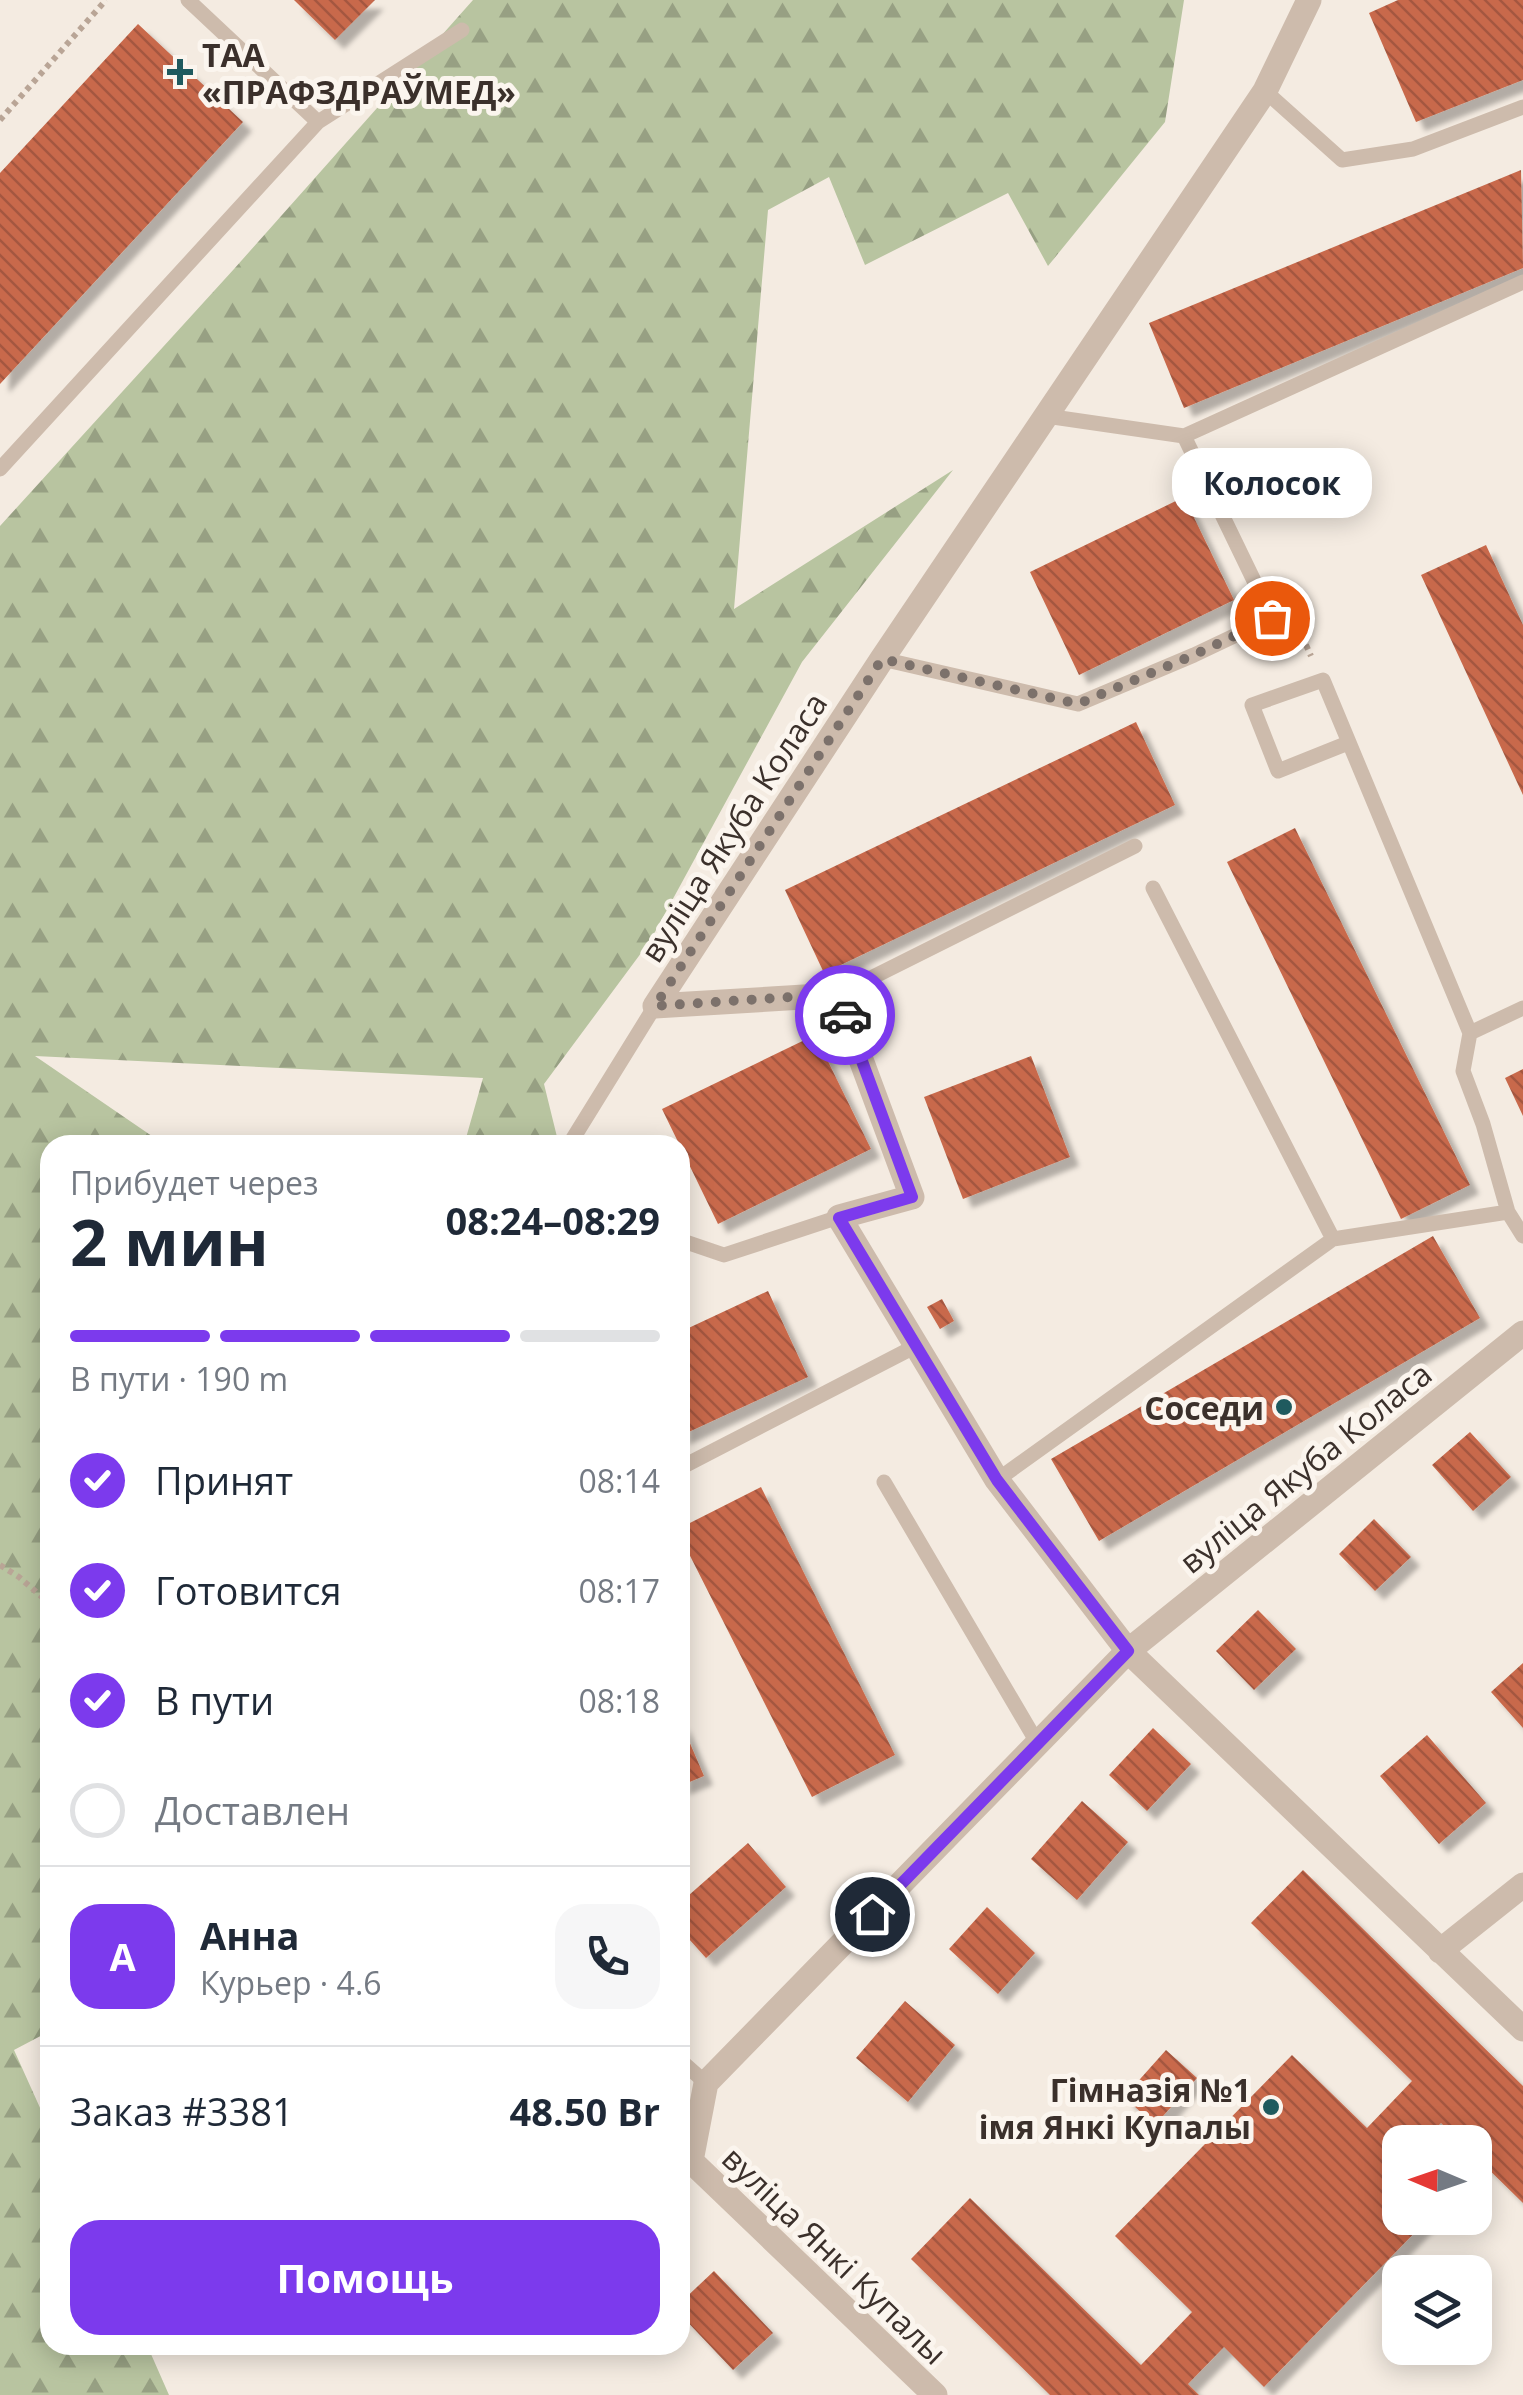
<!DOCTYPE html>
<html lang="ru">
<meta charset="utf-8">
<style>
body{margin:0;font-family:"Open Sans",sans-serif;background:#f6f6f7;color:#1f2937;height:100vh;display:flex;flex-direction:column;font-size:38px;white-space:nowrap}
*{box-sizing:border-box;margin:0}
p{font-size:32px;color:#747a83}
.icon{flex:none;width:55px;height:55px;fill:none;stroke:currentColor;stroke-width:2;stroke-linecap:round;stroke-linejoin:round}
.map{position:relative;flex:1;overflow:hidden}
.sheet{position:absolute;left:40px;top:1135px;width:650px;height:1220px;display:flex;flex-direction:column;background:#fff;border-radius:30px;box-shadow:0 5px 25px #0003}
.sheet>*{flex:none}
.needle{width:65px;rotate:272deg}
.controls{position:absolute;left:1382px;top:2125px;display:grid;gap:20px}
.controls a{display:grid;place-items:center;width:110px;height:110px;border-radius:20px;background:#fff;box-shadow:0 5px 25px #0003;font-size:50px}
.pin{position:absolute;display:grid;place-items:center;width:85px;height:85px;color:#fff;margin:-42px;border:5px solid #fff;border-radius:50%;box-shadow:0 2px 10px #0007}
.courier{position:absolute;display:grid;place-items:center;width:100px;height:100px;margin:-50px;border:8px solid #7c3aed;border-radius:50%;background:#fff;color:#222;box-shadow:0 2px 12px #0007}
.bubble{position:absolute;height:70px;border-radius:30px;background:#fff;box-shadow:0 5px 25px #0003;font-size:32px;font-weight:700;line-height:70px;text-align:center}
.overview em{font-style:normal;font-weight:700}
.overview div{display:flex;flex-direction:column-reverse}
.overview{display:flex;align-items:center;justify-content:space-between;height:170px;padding:0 30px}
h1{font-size:65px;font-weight:700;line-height:75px}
.bar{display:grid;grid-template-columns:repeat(4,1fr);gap:15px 10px;align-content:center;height:120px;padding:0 30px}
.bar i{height:12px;border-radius:8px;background:#e0e1e3}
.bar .selected{background:#7c3aed}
.bar p{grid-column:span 4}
.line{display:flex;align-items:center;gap:25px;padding:0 30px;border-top:2px solid #e0e1e3}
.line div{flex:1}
.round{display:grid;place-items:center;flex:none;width:105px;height:105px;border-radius:30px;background:#f6f6f7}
ol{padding:0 30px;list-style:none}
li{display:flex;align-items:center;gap:30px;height:110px}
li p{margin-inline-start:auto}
li .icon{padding:10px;border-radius:50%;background:#7c3aed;color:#fff;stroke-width:4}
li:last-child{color:#747a83}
li i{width:55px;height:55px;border:5px solid #e0e1e3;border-radius:50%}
.button{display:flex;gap:20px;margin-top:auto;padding:20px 30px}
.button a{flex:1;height:115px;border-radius:30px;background:#7c3aed;color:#fff;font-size:40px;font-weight:700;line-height:115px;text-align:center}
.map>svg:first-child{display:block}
</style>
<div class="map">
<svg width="1523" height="2395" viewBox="0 0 1523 2395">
<defs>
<pattern id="forest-firs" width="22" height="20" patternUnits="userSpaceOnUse" patternTransform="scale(2.5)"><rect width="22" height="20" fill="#b8c4a0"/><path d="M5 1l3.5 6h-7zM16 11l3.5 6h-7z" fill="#97a083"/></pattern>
<pattern id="building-back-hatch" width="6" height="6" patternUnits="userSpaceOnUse" patternTransform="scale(2.5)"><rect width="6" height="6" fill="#c8694b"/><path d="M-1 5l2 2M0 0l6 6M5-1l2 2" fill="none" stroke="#a4573f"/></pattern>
<filter id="shadow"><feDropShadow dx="9" dy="9" stdDeviation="2.5" flood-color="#0004"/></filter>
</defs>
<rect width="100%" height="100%" fill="#f4ebe1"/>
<!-- forest -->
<path fill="url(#forest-firs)" d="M473 0H1184L1165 122 1048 266 1008 193 865 265 829 177 768 210 734 609 953 470 802 662 650 941 544 1084 559 1145H464L483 1078 35 1056 165 1145H50V2031L14 2050 50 2130V2345H147L169 2395H0V526L234 269Z"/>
<!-- building -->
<path fill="url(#building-back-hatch)" filter="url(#shadow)" d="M294 0H375L335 40Z
M1398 0H1523V80L1416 122 1369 13Z
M138 24 243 122 0 384V173Z
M1521 170 1523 268 1184 408 1149 323Z
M1184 497 1234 600 1079 675 1030 572Z
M1486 545 1523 625V795L1421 575Z
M1136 722 1175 805 824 973 785 890Z
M1295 828 1470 1185 1401 1219 1227 862Z
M815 1035 871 1149 718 1224 662 1109Z
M1031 1056 1070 1157 963 1199 924 1097Z
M1523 1069V1116L1505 1078Z
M1433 1236 1480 1318 1099 1541 1051 1459Z
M768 1291 808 1377 680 1436V1332Z
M942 1299 954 1321 940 1329 927 1307Z
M1470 1432 1511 1477 1473 1511 1432 1465Z
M761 1487 895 1755 812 1797 680 1536V1528Z
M1374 1519 1411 1557 1375 1591 1339 1554Z
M1258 1610 1296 1649 1254 1690 1216 1651Z
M1523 1663V1728L1491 1692Z
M680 1720 704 1776 680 1786Z
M1153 1728 1191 1764 1147 1811 1109 1775Z
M1427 1735 1486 1803 1439 1844 1380 1776Z
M1082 1801 1128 1842 1077 1900 1031 1859Z
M748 1843 786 1887 706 1958 680 1929V1903Z
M1303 1870 1523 2086V2203L1475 2156V2142H1461L1441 2123 1422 2142H1400V2218H1429L1264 2387 1224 2347 1188 2384 1199 2395H1050L911 2259 970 2198 1141 2365 1192 2312 1115 2236 1292 2055 1367 2128 1412 2081 1251 1923Z
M987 1907 1035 1953 998 1994 949 1949Z
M905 2001 955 2045 908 2102 856 2058Z
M1166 2050 1197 2078 1155 2125 1124 2097Z
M714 2271 773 2333 733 2370 680 2314V2303Z"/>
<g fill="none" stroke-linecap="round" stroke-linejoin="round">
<!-- path -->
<path stroke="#b9a596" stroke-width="6" stroke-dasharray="5 5" stroke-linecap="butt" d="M0 120 106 0
M1293 631 1302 636 1311 656
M0 1565 19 1577 50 1604"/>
<!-- service -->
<path stroke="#cdbbac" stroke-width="15" d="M1265 91 1342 160 1413 149 1523 107
M318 122 462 30
M1184 436 1523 282
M0 469 318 122 188 0
M882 659 1078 704 1194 655 1272 618 1184 436 1046 416
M1348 743 1278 771 1252 705 1323 680 1470 1033
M1153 888 1333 1239
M837 995 1135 846
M1523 1008 1470 1033 1463 1071 1483 1124 1508 1212 1523 1236
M569 1145 655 1006
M680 1240 724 1255 839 1217
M680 1468 916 1346
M997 1480 1333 1239 1508 1212
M884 1482 1038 1744
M680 2060 706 2083"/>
<!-- minor -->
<path stroke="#cdbbac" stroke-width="25" d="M1309 0 1265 91 882 659 655 1006 837 995 912 1197 839 1217 997 1480 1128 1651 1523 2029
M1440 1951 1523 1885
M935 2395 691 2161 706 2083 1128 1651 1523 1333"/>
</g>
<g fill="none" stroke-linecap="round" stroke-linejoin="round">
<!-- done -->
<path stroke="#7c716b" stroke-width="10" stroke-dasharray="0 18" d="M845 1015 837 994 655 1006 882 659 1078 704 1194 655 1272 618"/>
<!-- route -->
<path stroke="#7c3aed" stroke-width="12" d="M845 1015 912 1197 839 1218 997 1480 1128 1651 872 1914"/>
</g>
<!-- markers -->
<g fill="#1f5a5e" stroke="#fbf5ee" stroke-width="4">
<path d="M175 57h10v10h10v10h-10v10h-10v-10h-10v-10h10z"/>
<circle cx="1284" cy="1407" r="10"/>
<circle cx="1271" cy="2107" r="10"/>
</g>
<g text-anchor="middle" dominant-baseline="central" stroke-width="10" stroke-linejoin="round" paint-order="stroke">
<!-- poi labels -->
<g font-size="32" font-weight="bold" fill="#3b302b" stroke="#fbf5ee" text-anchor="end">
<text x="202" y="54" text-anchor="start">ТАА<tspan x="202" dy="37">«ПРАФЗДРАЎМЕД»</tspan></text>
<text x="1264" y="1407">Соседи</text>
<text x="1251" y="2089">Гімназія №1<tspan x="1251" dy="37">імя Янкі Купалы</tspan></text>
</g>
<!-- street labels -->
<g font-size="32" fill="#3b302b" stroke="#fbf5ee">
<text transform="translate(733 827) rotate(-57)">вуліца Якуба Коласа</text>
<text transform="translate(1305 1467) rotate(-39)">вуліца Якуба Коласа</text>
<text transform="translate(835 2255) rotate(44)">вуліца Янкі Купалы</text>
</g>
</g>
</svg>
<div class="controls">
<a><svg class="needle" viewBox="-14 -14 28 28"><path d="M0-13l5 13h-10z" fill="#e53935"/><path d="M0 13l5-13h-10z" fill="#747a83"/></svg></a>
<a><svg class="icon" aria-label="layers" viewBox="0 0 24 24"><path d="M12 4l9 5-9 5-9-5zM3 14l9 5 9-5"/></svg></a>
</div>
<div class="pin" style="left:1272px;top:618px;background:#ea580c"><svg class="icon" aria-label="bag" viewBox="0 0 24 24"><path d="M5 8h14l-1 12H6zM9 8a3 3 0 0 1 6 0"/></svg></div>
<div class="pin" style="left:872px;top:1914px;background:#1f2937"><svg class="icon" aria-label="home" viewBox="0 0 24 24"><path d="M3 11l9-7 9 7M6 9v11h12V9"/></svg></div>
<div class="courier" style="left:845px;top:1015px"><svg class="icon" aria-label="car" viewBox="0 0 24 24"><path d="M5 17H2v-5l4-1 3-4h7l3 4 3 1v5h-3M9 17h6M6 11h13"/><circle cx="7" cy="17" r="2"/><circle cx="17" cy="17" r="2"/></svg></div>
<div class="bubble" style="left:1172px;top:448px;width:200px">Колосок</div>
<section class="sheet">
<div class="overview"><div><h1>2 мин</h1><p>Прибудет через</p></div><em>08:24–08:29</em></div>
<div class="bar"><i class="selected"></i><i class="selected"></i><i class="selected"></i><i></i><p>В пути · 190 m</p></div>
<ol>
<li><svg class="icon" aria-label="check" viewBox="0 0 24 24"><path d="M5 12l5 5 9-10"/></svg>Принят<p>08:14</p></li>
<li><svg class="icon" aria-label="check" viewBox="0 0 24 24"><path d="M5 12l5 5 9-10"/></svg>Готовится<p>08:17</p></li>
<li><svg class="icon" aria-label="check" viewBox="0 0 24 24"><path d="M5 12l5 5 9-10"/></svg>В пути<p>08:18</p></li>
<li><i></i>Доставлен</li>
</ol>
<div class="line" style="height:180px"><b class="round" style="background:#7c3aed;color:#fff">А</b><div><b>Анна</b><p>Курьер · 4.6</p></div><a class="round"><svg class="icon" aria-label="phone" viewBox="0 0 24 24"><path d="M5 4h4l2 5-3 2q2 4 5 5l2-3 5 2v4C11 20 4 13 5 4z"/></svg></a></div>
<div class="line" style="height:130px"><div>Заказ #3381</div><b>48.50 Br</b></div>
<div class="button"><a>Помощь</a></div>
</section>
</div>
